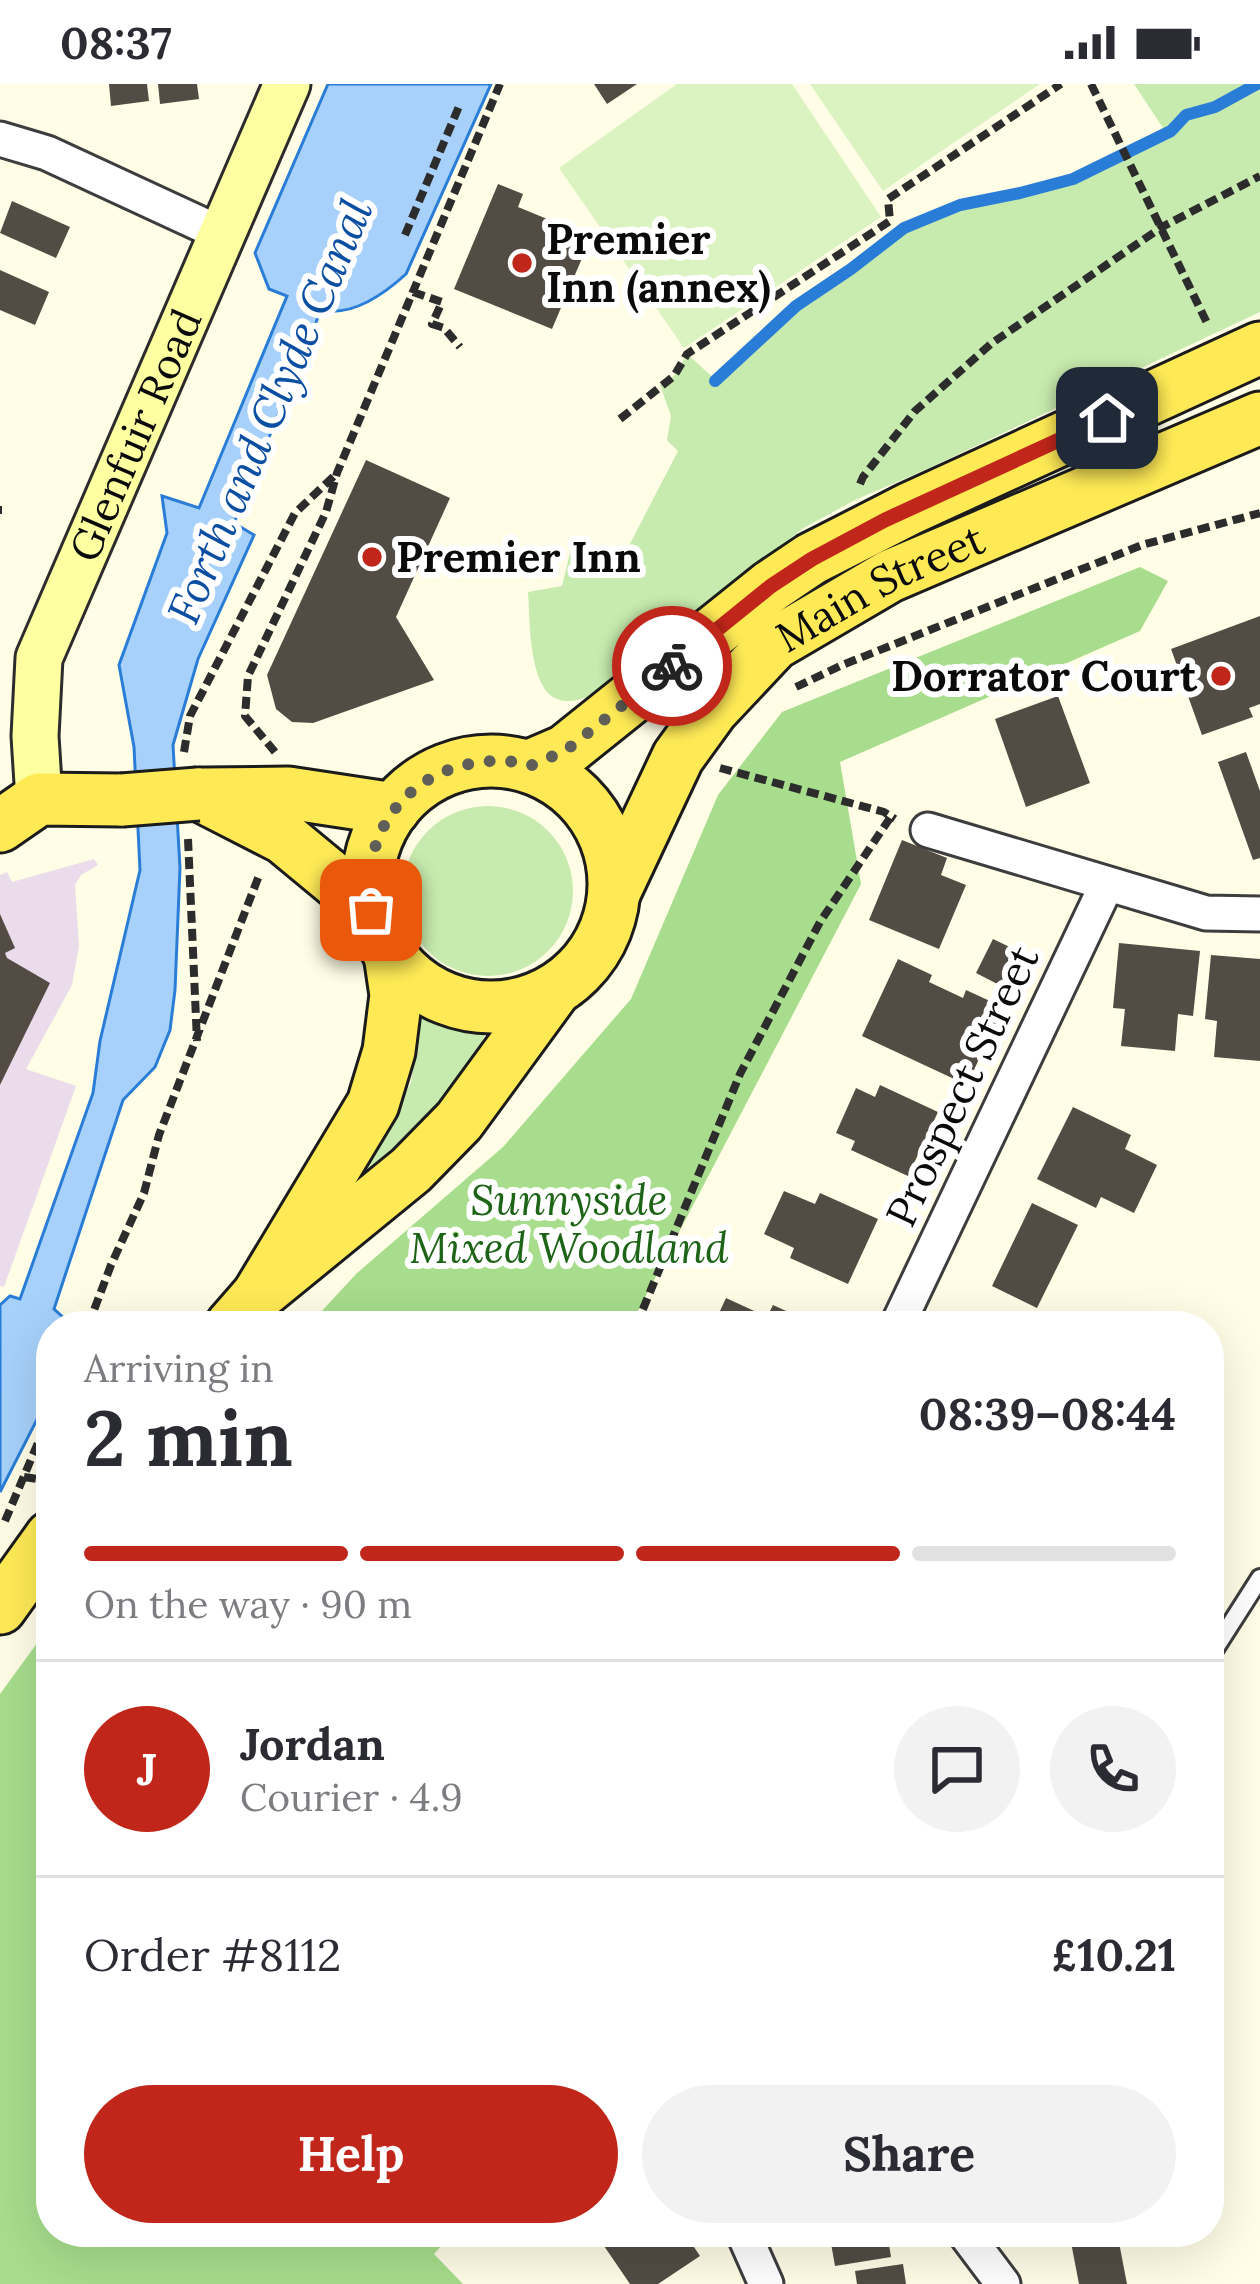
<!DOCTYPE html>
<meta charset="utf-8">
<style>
body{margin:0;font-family:Lora,serif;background:#f2f2f3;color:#2b2b33;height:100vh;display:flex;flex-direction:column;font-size:45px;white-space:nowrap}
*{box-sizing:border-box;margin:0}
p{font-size:39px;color:#7c7c81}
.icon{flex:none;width:66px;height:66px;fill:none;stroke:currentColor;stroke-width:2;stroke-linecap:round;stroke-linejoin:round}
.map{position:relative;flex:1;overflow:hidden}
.details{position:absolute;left:36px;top:1227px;width:1188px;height:936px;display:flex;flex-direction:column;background:#fff;border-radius:48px;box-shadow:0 12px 48px #0002}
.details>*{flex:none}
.pin{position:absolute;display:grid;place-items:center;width:102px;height:102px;color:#fff;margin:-51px;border-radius:24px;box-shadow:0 6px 18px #0006}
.courier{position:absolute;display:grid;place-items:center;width:120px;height:120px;margin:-60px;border:9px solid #c1261a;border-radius:50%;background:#fff;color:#222;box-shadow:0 3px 15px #0007}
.overview em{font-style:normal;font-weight:800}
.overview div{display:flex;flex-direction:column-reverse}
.overview{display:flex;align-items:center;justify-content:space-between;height:204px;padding:0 48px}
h1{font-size:78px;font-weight:800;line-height:90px}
.bar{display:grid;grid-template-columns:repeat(4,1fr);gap:18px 12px;align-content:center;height:144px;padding:0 48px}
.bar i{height:15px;border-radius:9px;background:#e1e1e2}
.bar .active{background:#c1261a}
.bar p{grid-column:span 4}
.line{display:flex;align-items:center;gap:30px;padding:0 48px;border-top:3px solid #e1e1e2}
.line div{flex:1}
.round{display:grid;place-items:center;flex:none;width:126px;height:126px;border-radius:63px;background:#f2f2f3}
.primary-button{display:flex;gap:24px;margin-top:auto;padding:24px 48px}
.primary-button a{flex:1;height:138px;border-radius:72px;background:#c1261a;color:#fff;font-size:48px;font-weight:800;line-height:138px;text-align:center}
.primary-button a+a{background:#f2f2f3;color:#2b2b33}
.status{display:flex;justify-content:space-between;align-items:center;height:84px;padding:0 60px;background:#fff;direction:ltr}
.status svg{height:33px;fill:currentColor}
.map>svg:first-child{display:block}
</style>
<div class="status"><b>08:37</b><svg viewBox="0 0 49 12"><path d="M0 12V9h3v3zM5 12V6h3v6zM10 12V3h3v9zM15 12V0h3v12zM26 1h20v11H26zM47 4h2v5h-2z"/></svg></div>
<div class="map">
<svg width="1260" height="2200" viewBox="0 0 1260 2200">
<rect width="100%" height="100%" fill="#fffde6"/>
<!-- industrial -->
<path fill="#eadcea" d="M94 775 98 781 81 791 75 801 79 862 72 901 26 985 76 1002 4 1203 0 1202V791L7 788 12 798Z"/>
<!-- green -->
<path fill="#c7ebae" d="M1134 0H1260V228L927 385 855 416 802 445 603 607C590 612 572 621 557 615 528 604 530 533 528 508L562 502 570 469 619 481 678 367 667 356 671 332 660 301 674 292 687 270 716 296 796 222 851 185 904 144 960 121 1020 109 1073 95 1124 72 1131 62 1163 44Z
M403 807a85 85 0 1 1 170 0a85 85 0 1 1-170 0Z
M420 930 487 945 468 993 358 1111 348 1105 411 999Z"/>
<!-- forest -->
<path fill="#a7dd8c" d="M1140 483 1168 497 1140 547 840 678 861 800 630 1242H308L356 1190 503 1063 631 915 718 711 782 628Z
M51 1540V2148H454L434 2170 463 2200H0V1610Z"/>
<!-- pitch -->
<path fill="#dbf2c1" d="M677 0H792L881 133 684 264 559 84Z
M810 0H1040L883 107Z"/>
<!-- water -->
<path fill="#a7d1fa" stroke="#297dd6" stroke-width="3" d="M328 0H491L406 190C383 211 352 233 321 226L234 439 254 451 198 575 173 661 180 784 175 906 170 946 155 983 123 1016 54 1225 65 1235 64 1242H51L50 1310 0 1408V1221L10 1212 20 1215 93 1009 100 957 140 786 134 663 119 581 167 449 162 412 199 424 287 212 269 205 255 169Z"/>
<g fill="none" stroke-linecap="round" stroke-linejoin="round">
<!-- stream -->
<path stroke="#297dd6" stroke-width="12" d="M715 297 796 222 851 185 904 144 960 121 1020 109 1073 95 1171 47 1186 31 1215 23 1257 0"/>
</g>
<!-- building -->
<path fill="#534c45" d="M109 0H147L149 17 111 22Z
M158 0H197L199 15 160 20Z
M594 0H637L607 20Z
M498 100 523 110 518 123 591 153 552 245 454 205Z
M12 117 70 143 56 174 0 149Z
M0 186 49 208 35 241 0 226Z
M366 376 450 414 396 533 434 596 313 639 292 638 276 625 267 591Z
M1260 532V620L1249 624 1253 633 1202 651 1171 565Z
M1058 612 1090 699 1026 723 995 635Z
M1246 668 1260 707V774L1253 776 1218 678Z
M902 756 947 774 941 791 966 801 939 865 869 836Z
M0 830 15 864 5 869 7 874 50 899 0 1001Z
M993 855 1026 871 1009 906 976 889Z
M1119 859 1200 867 1193 932 1178 930 1175 967 1121 962 1125 925 1113 924Z
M1211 871 1260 875V977L1214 973 1217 937 1205 935Z
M898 875 932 891 929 898 963 914 966 906 1003 923 967 1001 862 952Z
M880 1001 938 1028 908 1092 851 1066 855 1057 836 1049 856 1004 875 1013Z
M1073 1023 1131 1051 1125 1065 1157 1081 1134 1129 1101 1113 1096 1124 1037 1095Z
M784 1107 815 1120 820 1109 878 1135 848 1200 790 1174 794 1164 764 1150Z
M1032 1119 1078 1141 1037 1224 992 1202Z
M726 1214 767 1233 773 1221 819 1242H713Z
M619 2148H684L700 2172 658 2200H630L602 2159Z
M829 2148H887L891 2173 835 2182Z
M1069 2148H1117L1127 2200H1079Z
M903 2180 906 2200H857L855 2187Z"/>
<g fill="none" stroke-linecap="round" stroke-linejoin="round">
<!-- lane casing -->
<g stroke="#3d3d3d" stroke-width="22">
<path id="lane" d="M1209 1574 1260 1494"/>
</g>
<!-- street casing -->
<g stroke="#3d3d3d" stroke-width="39">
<path id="street" d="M0 55 47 69 222 150
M928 746 1206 829 1260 830
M897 1242 1107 800
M743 2148 766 2200
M964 2148 1003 2200"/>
</g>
<!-- secondary casing -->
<g stroke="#2c2c2c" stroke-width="51">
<g id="secondary">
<path id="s1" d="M39 715 35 652 39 574 287 0"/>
</g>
</g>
<!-- primary casing -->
<g stroke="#1b1b1b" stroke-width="57">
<g id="primary">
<circle cx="491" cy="800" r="123"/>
<path d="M530 682 565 667 771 502 811 475 909 425 1260 264"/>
<path d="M198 710 284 754 371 826"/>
<path d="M204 710 288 709 394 725"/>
<path d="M0 742 39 715 122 716"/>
<path id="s2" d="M615 807 678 673 712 626 774 560 890 492 1260 334"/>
<path d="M258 1211 411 1086 459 1037 554 907"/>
<path d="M231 1242 258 1211 373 1020 389 967 396 911 390 870"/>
<path d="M0 1524 51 1453"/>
</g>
</g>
<!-- path -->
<path stroke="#2c2c2c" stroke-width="8" stroke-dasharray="12 6" stroke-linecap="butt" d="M1091 0 1208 241
M405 151 460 20
M413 208 442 218 432 240 444 244 460 263
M620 335 674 292 687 270 890 137 888 115 1061 0
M860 400 863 393 915 327 992 259 1162 143 1260 92
M0 426H2
M796 603 840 582 1142 461 1260 429
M184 668 190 632 295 429 335 391
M275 668 245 632 248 592 326 428 337 389 500 0
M720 684 884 728 895 735
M188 755 197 957
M88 1242 111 1181 144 1109 159 1051 260 789
M636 1242 740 990 820 838 890 734
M24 1393 51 1397
M5 1437 51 1328"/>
<!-- lane -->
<use href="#lane" stroke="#fff" stroke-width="16"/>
<!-- street -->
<use href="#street" stroke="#fff" stroke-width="33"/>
<!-- secondary -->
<use href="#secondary" stroke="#feffa1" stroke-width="45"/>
<!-- primary -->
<use href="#primary" stroke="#ffea56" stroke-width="51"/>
<!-- primary-bridge casing -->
<g stroke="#1b1b1b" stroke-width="57" stroke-linecap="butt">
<path id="primary-bridge" d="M122 716 198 710"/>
</g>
<!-- primary-bridge -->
<use href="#primary-bridge" stroke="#ffea56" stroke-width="51"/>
</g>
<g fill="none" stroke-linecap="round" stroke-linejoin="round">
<!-- done -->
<path stroke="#605f57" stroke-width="12" stroke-dasharray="0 21.6" d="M371 826C360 754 401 692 474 679 494 676 511 675 530 682L565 667 672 582"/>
<!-- route -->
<path stroke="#c1261a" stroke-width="15" d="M672 582 771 502 812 475 885 436 1107 334"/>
</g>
<!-- markers -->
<g fill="#c1261a" stroke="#fff" stroke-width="4.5">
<circle cx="522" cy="179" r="12"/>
<circle cx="372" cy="473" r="12"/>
<circle cx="1221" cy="592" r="12"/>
</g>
<g text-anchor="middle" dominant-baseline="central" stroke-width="12" stroke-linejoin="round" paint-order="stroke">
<!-- poi labels -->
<g font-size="42" font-weight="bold" fill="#0a0a0a" stroke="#fff" text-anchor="start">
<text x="546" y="155">Premier<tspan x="546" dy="48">Inn (annex)</tspan></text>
<text x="396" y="473">Premier Inn</text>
<text x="1197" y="592" text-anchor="end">Dorrator Court</text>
</g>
<!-- street labels -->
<g font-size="42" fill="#0a0a0a" stroke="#fff">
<text stroke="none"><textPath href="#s1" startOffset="384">Glenfuir Road</textPath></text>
<text stroke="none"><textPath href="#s2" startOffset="417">Main Street</textPath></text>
<text transform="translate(962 1002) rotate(-65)">Prospect Street</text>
</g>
<!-- park labels -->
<g font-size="42" font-style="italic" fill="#1e6417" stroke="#fff">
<text x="569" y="1116">Sunnyside<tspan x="569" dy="48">Mixed Woodland</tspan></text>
</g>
<!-- water labels -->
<g font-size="45" font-style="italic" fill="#0c4fa2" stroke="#fff">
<text transform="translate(269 327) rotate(-67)">Forth and Clyde Canal</text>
</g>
</g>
</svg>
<div class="pin" style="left:371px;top:826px;background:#ea580c"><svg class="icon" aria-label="bag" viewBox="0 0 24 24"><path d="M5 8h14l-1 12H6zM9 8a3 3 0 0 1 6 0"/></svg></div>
<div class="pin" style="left:1107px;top:334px;background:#1f2937"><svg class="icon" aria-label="home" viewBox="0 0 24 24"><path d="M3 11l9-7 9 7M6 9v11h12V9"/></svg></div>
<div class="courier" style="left:672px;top:582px"><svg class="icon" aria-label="bike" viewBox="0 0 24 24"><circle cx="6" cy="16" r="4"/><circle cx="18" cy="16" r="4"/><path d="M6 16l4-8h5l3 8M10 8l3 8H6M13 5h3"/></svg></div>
<section class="details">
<div class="overview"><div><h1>2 min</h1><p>Arriving in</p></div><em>08:39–08:44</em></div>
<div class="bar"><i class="active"></i><i class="active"></i><i class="active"></i><i></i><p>On the way · 90 m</p></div>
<div class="line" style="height:216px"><b class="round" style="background:#c1261a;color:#fff">J</b><div><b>Jordan</b><p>Courier · 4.9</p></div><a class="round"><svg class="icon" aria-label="chat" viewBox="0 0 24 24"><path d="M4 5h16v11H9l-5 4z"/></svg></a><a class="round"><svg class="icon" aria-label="phone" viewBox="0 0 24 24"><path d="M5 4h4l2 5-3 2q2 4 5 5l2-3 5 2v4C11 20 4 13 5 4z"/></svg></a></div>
<div class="line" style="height:156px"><div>Order #8112</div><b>£10.21</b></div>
<div class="primary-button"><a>Help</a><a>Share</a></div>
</section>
</div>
